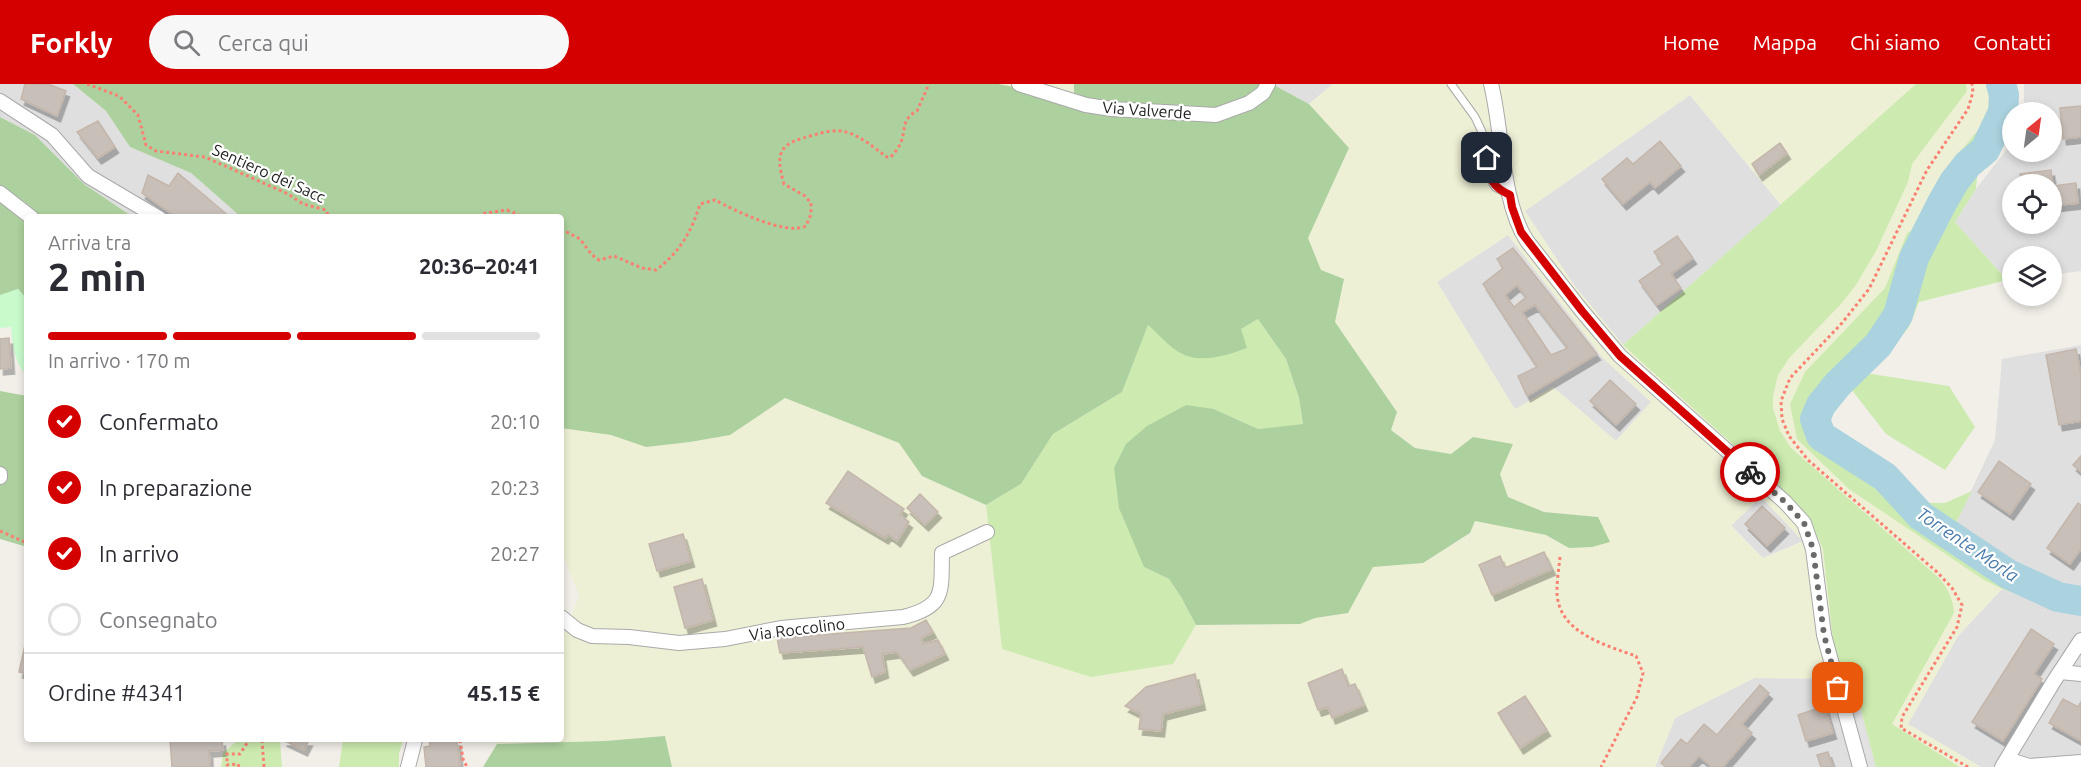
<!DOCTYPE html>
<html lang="it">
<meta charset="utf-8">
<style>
body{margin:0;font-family:Ubuntu,sans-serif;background:#f7f7f7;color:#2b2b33;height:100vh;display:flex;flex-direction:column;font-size:22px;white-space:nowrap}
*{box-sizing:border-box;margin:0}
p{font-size:20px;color:#7c7c81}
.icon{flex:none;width:33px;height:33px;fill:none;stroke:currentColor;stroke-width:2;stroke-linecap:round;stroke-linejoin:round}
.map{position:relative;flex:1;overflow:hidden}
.details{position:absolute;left:24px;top:130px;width:540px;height:528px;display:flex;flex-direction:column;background:#fff;border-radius:6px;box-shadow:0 3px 9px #0003}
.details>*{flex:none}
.needle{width:39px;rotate:29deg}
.fabs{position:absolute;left:2002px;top:18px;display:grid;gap:12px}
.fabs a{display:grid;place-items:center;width:60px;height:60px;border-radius:50%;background:#fff;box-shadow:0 3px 9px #0003;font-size:30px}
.pin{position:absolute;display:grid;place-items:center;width:51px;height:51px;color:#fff;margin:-26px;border-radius:12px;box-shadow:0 3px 9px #0006}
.courier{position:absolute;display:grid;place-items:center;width:60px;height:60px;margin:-30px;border:4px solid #d40000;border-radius:50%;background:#fff;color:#222;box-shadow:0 2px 8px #0007}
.overview em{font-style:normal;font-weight:600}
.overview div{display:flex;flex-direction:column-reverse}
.overview{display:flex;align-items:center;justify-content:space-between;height:102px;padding:0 24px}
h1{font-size:39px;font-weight:600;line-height:45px}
.bar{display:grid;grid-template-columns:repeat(4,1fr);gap:9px 6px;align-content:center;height:72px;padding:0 24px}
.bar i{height:8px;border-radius:4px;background:#e1e1e2}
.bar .on{background:#d40000}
.bar p{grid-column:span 4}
.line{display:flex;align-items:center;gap:15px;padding:0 24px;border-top:2px solid #e1e1e2}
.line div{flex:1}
ol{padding:0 24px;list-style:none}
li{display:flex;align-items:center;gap:18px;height:66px}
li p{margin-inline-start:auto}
li .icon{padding:6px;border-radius:50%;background:#d40000;color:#fff;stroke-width:4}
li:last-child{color:#7c7c81}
li i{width:33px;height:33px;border:3px solid #e1e1e2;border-radius:50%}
header{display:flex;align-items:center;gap:36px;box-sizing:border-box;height:84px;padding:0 30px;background:#d40000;color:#fff}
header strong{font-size:28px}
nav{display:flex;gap:33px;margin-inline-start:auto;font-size:21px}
.search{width:420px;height:54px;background:#f7f7f7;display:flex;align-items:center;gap:15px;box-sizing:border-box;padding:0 21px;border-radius:33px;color:#7c7c81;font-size:22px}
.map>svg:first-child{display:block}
</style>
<header>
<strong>Forkly</strong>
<div class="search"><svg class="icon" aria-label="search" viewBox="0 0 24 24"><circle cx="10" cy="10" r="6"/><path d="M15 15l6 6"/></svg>Cerca qui</div>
<nav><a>Home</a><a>Mappa</a><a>Chi siamo</a><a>Contatti</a></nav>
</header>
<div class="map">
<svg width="2081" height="683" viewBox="0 0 2081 683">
<defs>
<filter id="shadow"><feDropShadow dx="3.5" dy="6" stdDeviation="0" flood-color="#0004"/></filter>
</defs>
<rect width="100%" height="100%" fill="#f2efe9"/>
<!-- residential -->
<path fill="#e0dfdf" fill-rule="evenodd" d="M0 0H73L106 27 130 63 191 89 241 133H133L84 100 35 51 0 33Z
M1272 0H1333L1309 20Z
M2024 0H2081V187L2052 191V172H2013V195L2007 196 1955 138 1976 105 2013 57V68H2052V28H2024ZM2013 100H2052V140H2013Z
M1690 11 1781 121 1623 261 1574 201 1525 127Z
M1508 151 1604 275 1651 318 1616 357 1553 303 1515 326 1437 198Z
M2081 261V503L2022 489 1955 441 1995 356 2002 275Z
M1761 413 1803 457 1763 474 1731 441Z
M2002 505 2036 517 2081 528V683H1981L1908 640 1958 552Z
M1754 594 1853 595 1876 683H1655L1675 634Z"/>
<!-- farmland -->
<path fill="#eef0d5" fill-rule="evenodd" d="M998 0H1074V9H1045Z
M1333 0H1995L1998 5 1992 24 1959 71 1937 95 1925 120 1920 142 1907 149 1885 204 1859 232 1797 355 1984 496 2002 505 1958 552 1908 640 1981 683H1876L1853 595 1754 594 1675 634 1655 683H672L665 652 605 657 497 660 495 656H561V560L579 511 561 467V344L611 351 646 363 690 358 730 351 785 314 899 359 922 392 986 421 1002 565 1173 580 1196 541 1300 540 1315 534 1348 529 1373 483 1423 479 1470 450 1475 436 1546 451 1569 464 1598 433 1544 428 1508 413 1500 390 1513 360 1473 353 1451 370 1415 364 1391 345 1397 328 1335 238 1344 195 1321 186 1308 154 1349 64 1309 20ZM1690 11 1781 121 1623 261 1574 201 1525 127ZM1508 151 1604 275 1651 318 1616 357 1553 303 1515 325 1437 198ZM1761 413 1803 457 1802 458 1763 474 1731 442Z"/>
<!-- grass -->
<path fill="#cdebb0" d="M1916 0H1966L1967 7 1912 80 1908 98 1876 167 1856 201 1841 220 1790 273 1778 291 1773 312V324L1780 347 1791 364 1939 494C1948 504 1953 515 1954 529L1892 640 1960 683H1876L1853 595 1835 574 1823 465 1809 434 1778 401 1623 261Z
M1982 41 1976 105 1955 138 2007 196 1919 218 1909 243 1888 269 1838 290 1818 315 1809 333 1810 342 1814 350 1828 361 1837 366 1854 369 1879 383 1903 406 1930 419H1945L1972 407 1955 441 2022 489 2042 494 2036 517 2002 505 1984 496 1849 405 1797 355 1790 320 1805 288 1885 204 1907 149 1920 142 1925 120 1938 95Z
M1258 235 1286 275 1299 314 1303 341 1258 345 1214 325 1144 483 1169 495 1181 513 1196 541 1173 580 1091 593 1002 565 986 421 1021 400 1053 350 1122 308 1148 240 1177 267 1247 264 1240 245Z
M1865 289 1949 302 1975 343 1945 386 1886 350 1851 305Z
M238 656H280L282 683H221L223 669Z
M343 656H403L399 670V683H339Z"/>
<!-- forest -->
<path fill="#add19e" d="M73 0H998L1045 9H1074V0H1272L1309 20 1349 64 1308 154 1321 186 1344 195 1335 238 1397 328 1391 346 1415 364 1451 370 1473 353 1513 360 1500 390 1508 413 1544 428 1598 433 1610 458 1592 463 1569 464 1546 451 1475 437 1470 449 1423 479 1373 483 1348 529 1315 534 1300 540 1196 541 1181 513 1169 495 1144 483 1119 424 1114 384 1126 360 1147 342 1186 321 1214 325 1258 345 1303 340 1299 314 1286 275 1258 235 1241 245 1247 264C1225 272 1198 281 1177 267 1166 260 1158 249 1148 241L1122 308 1053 350 1021 400 986 421 922 392 899 359 785 314 730 351 690 358 646 363 611 351 561 344V134L241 133 191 89 130 63 106 27Z
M0 33 35 51 84 100 133 133 27 134V216L18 205 0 212Z
M0 307 27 312V463L0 455Z
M665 652 672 683H483L497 660 605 657Z"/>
<!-- park -->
<path fill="#c8facc" d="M18 205 27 215V292C14 277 13 263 11 243L0 244V211Z"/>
<!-- parking -->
<path fill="#e2e2e2" d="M1856 615 1874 683H1868L1850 616Z"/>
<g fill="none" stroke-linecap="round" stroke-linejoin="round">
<!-- river -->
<path stroke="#aad3df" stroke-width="30" d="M2001 0 2004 11 2003 28 1985 66 1968 80 1954 98 1942 119 1914 174 1898 231 1878 261 1838 300 1821 321 1815 335 1821 352 1885 393 1921 432 2008 490 2058 513 2081 517"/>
</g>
<!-- building -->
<path fill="#c7bfb8" stroke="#c4b6ab" stroke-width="1.5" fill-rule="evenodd" filter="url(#shadow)" d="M25 0H48L66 7 57 32 21 15Z
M2081 22V53L2063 55 2060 24Z
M98 37 115 63 98 74 77 48Z
M1660 57 1681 82 1655 104 1650 98 1623 120 1602 95 1627 74 1633 80Z
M1780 59 1787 69 1759 91 1752 80Z
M2051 86 2053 102 2076 99 2078 119 2052 122V100H2022L2020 90Z
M178 89 231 134H178L142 109 148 91 169 102Z
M1677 152 1693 174 1671 190 1681 204 1657 221 1639 197 1663 180 1654 168Z
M1513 164 1597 270 1527 312 1518 292 1537 283 1483 200 1503 184 1497 175ZM1517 201 1526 213 1514 223 1505 211ZM1535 221 1568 264 1551 271 1522 228Z
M9 254 11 284 0 285V255Z
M2076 265 2081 291V337L2059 341 2046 271Z
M1610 296 1636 320 1616 341 1590 317Z
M2081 372V388L2073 381Z
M1999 377 2031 400 2010 430 1978 408Z
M848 387 904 425 900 431 909 438 897 457 888 450 885 454 826 419Z
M920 410 938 428 925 441 907 424Z
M2078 419 2081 421V465L2070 480 2047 464Z
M1762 422 1785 444 1767 462 1745 440Z
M683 450 691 477 657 487 649 460Z
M1544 468 1552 485 1492 511 1479 481 1500 472 1505 484Z
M702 495 713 536 685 544 674 503Z
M926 536 933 548 921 554 923 560 938 556 945 570 910 586 897 568 882 570 885 588 872 593 863 563 780 569 777 554 911 544Z
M2031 545 2054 560 2034 590 2042 595 2003 657 1972 638Z
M25 561H27V590L19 588Z
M1342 585 1348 602 1355 600 1364 621 1332 634 1328 623 1318 626 1308 599Z
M1195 590 1202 620 1163 630 1161 647 1139 645 1141 630 1125 622 1146 603Z
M1760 601 1769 609 1742 640 1752 649 1723 683H1712L1699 672 1689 683H1666L1661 679 1681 655 1687 660 1704 640 1717 651Z
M1525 612 1547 646 1520 664 1498 629Z
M2063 615 2078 623 2081 618V657L2049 639Z
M1825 622 1833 649 1806 657 1798 631Z
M170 656H222L223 666 209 667 210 683H172Z
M283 656H309L304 666Z
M429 656H457L460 683H426L424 663 430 662Z
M1828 668 1833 683H1821L1817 671Z"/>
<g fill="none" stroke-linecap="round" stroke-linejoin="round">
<!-- service casing -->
<g stroke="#a9a9a9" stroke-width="9">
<path id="service" d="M1451 0 1475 33 1482 48 1490 94 1495 103 1508 110"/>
</g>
<!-- minor casing -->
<g stroke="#a9a9a9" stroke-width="16">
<path id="minor" d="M1019 0 1086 21 1112 25 1216 31 1249 19 1263 9 1268 0
M1491 0C1503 48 1501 117 1527 157L1582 227 1620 272 1785 418 1804 439 1813 465 1824 551 1860 683
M0 17 52 51 88 92 159 134
M0 109 32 134
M0 390V393
M561 533 577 546 592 552 629 553 679 559 725 555 781 544 903 533C946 522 941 508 942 469L987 448
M2060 588 2081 590
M2007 675 2029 682 2081 678
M408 683 415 656
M2002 683 2054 597 2081 556"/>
</g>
<!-- path -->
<path stroke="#fa8072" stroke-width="3" stroke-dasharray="3 3" stroke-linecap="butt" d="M87 0 119 12 138 31 146 61 156 67 205 73 288 110 303 120 326 126 329 134
M400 134 409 131 441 134
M472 134 486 129 507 126 526 134
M561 145 580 155 592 171 599 176 614 172 642 184 656 186C679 169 692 147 700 120L715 116C734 126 786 152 806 142L811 130V119L805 112 784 100C774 66 781 59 814 51 824 48 836 45 846 48 861 52 874 64 887 73H891C894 69 898 65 900 60 907 46 900 36 917 27L929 0
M0 447 27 459
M1560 473C1559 484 1557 495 1557 506 1556 548 1605 561 1636 572L1643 589 1637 613 1601 683
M262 656 264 683
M460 656 463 675 467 683
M239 683 238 680 227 681V670H240L249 656
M1968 683 1901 644 1902 633 1957 543 1962 521 1952 504 1937 488 1808 376 1789 352 1782 335 1781 317 1790 294 1842 239 1869 205 1927 86 1968 25 1973 8 1972 0"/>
<!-- service -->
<use href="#service" stroke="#fff" stroke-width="7"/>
<!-- minor -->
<use href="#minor" stroke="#fff" stroke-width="14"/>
</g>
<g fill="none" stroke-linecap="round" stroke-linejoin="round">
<!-- done -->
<path stroke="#6b6a68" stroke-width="6" stroke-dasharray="0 10.8" d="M1750 388 1785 418 1804 439 1813 465 1824 551 1838 604"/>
<!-- route -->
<path stroke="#d40000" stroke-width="8" d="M1487 74C1490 94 1490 102 1510 111L1512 123 1521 148 1582 227 1620 272 1750 388"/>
</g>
<g text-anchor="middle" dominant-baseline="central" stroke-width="4.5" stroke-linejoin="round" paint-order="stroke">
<!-- street labels -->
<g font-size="16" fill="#222" stroke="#fff">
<text transform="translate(1147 26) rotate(4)">Via Valverde</text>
<text transform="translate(269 89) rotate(24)">Sentiero dei Sacc</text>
<text transform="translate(797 545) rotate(-7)">Via Roccolino</text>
</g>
<!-- water labels -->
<g font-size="18" font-style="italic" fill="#4a7aab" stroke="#fff">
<text transform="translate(1968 460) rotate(34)">Torrente Morla</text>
</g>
</g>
</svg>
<div class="fabs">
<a><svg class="needle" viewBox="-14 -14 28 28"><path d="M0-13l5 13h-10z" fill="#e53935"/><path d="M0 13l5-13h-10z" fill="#7c7c81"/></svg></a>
<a><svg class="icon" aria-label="locate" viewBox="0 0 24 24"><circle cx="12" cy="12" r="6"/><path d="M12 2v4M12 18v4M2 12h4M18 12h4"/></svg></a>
<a><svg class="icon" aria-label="layers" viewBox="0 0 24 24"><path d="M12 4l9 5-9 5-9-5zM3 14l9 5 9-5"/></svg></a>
</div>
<div class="pin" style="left:1838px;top:604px;background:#ea580c"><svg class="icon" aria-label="bag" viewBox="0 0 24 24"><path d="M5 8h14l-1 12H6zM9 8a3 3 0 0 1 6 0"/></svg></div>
<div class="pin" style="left:1487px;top:74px;background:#1f2937"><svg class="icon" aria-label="home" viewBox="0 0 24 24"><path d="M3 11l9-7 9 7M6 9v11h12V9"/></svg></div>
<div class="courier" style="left:1750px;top:388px"><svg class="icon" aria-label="bike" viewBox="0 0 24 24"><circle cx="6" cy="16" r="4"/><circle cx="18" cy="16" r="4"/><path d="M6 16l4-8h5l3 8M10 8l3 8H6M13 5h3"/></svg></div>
<section class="details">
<div class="overview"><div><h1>2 min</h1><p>Arriva tra</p></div><em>20:36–20:41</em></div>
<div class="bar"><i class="on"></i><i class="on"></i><i class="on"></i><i></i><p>In arrivo · 170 m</p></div>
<ol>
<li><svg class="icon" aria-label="check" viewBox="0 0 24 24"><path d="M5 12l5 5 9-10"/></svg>Confermato<p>20:10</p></li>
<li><svg class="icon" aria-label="check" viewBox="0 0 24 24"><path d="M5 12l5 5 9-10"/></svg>In preparazione<p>20:23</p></li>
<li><svg class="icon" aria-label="check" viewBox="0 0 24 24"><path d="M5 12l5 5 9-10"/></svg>In arrivo<p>20:27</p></li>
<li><i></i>Consegnato</li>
</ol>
<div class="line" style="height:78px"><div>Ordine #4341</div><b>45.15 €</b></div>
</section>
</div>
